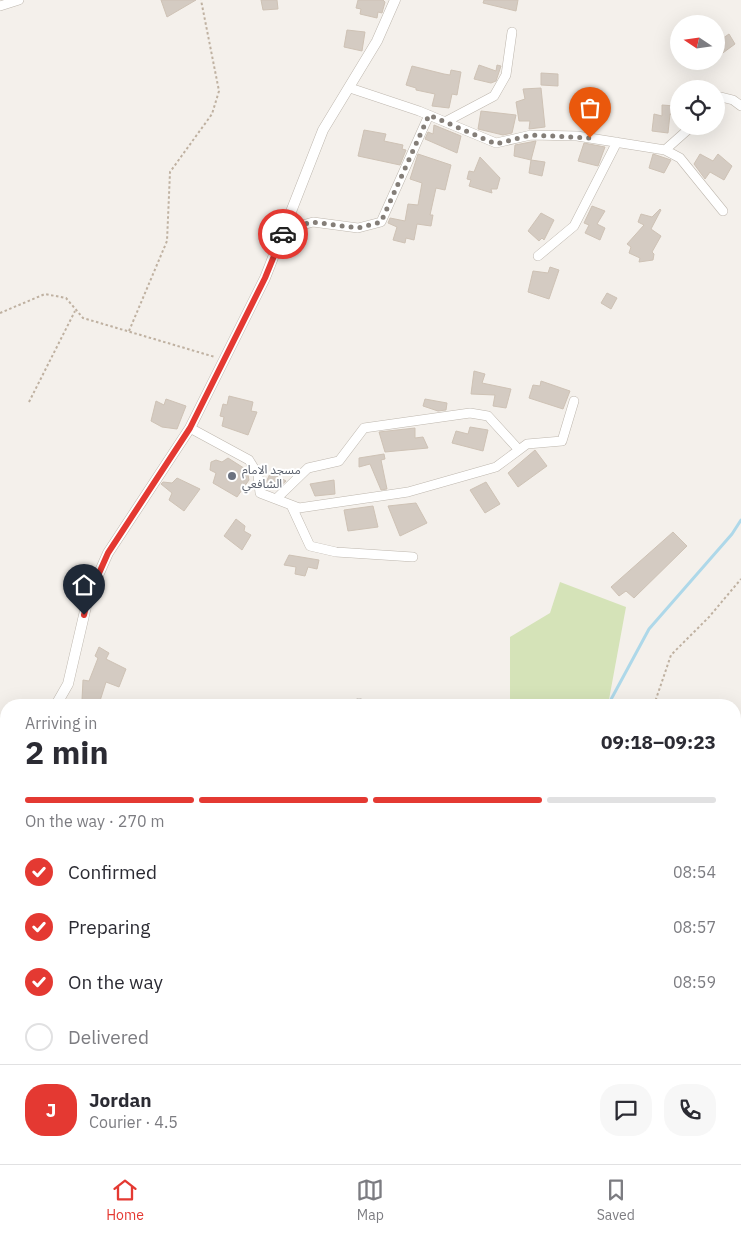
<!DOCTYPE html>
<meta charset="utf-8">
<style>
body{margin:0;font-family:"IBM Plex Sans","Noto Sans Arabic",sans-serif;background:#f7f7f7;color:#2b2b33;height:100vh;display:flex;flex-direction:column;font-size:19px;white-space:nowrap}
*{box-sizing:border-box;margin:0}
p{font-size:16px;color:#7c7c81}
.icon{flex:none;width:28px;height:28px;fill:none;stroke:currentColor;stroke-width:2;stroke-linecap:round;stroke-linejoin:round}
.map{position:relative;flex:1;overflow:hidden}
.side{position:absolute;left:0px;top:699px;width:741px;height:466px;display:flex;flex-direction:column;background:#fff;border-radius:20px 20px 0 0;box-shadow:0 5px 20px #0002}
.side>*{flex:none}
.needle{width:32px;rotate:283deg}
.controls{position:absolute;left:670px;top:15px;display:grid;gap:10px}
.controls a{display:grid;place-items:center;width:55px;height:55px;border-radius:50%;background:#fff;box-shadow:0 5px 20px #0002;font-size:25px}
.pin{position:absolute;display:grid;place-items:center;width:42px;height:42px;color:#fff;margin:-51px -21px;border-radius:50% 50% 50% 0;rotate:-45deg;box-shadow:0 0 5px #0007}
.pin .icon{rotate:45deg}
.courier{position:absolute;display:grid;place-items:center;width:50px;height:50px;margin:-25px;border:4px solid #e43932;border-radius:50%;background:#fff;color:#222;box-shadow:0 1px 6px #0007}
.headline em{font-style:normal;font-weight:800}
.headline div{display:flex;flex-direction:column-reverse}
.headline{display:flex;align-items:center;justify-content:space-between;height:85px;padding:0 25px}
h1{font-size:32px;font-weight:800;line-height:38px}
.bar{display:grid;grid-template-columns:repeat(4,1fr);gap:8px 5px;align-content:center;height:60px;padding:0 25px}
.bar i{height:6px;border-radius:4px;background:#e1e1e2}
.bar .on{background:#e43932}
.bar p{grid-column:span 4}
.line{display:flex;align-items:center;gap:12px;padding:0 25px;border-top:1px solid #e1e1e2}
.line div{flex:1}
.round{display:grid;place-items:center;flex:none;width:52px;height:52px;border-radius:20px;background:#f7f7f7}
ol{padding:0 25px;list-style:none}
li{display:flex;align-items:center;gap:15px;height:55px}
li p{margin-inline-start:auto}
li .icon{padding:5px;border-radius:50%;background:#e43932;color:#fff;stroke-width:4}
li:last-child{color:#7c7c81}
li i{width:28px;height:28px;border:2px solid #e1e1e2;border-radius:50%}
.dock{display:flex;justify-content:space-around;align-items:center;height:70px;border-top:1px solid #e1e1e2;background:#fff;font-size:14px;color:#7c7c81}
.dock a{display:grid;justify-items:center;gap:2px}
.dock .on{color:#e43932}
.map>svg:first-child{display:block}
</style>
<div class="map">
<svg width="741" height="1164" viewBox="0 0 741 1164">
<rect width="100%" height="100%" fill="#f4f0eb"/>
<!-- green -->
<path fill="#d5e3b8" d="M560 582 626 607 608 705H510V637L550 613Z"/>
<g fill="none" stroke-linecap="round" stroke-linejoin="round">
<!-- stream -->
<path stroke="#aed8e9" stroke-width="3" d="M608 705 649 629 732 534 741 520
M636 1159 637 1164"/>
</g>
<!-- building -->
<path fill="#d4cbc2" stroke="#cec2b5" d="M161 0H196L167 17Z
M261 0H277L278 9 263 10Z
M358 0H383L385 2 382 13 378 12 377 18 360 14 361 9 356 8Z
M484 0H518L516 11 483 3Z
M347 30 365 32 362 51 344 47Z
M729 34 735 44 716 58V43Z
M479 65 496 71 497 65 501 66 496 81 491 83 474 79Z
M412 66 444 74 450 75 451 70 461 72 457 95 452 94 449 108 432 106 435 94 416 90V88L406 85Z
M541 73 558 74V86L541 85Z
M541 88 545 127 529 129 530 121H519L516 102 525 99 523 89Z
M662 105 675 106V115L670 114 668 133 652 131 654 114 662 116Z
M481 111 516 115 512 133 503 135 478 129Z
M434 125 461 136 457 153 425 139 428 132 433 134Z
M364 130 386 134 384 141 403 145 402 149 406 150 400 165 358 156Z
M536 141 531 160 514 156 515 145Z
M584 143 605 147 598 166 578 161Z
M418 154 451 165 445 190 436 188 430 215H433L431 226 417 224 414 240 406 238 405 243 393 240 397 227 388 223 390 218 405 221 408 204 418 205 422 183 410 179Z
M653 154 671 160 664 173 649 168Z
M700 154 713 161 718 154 732 166 724 180 710 172 705 179 694 164Z
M480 157 500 178 497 189H491L492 193 469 186 471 180 467 179 469 171 474 172Z
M531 160 545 162 542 176 529 173Z
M592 206 605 211 597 224 605 228 600 240 585 233 589 225 584 223Z
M660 209 661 210 651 229 661 236 652 252 654 254 653 260 639 262 640 258 629 253 631 247 627 244 644 225 638 222 641 214 652 217Z
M541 213 554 220 544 240 542 238 539 241 528 231Z
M550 267 559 270 549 299 528 292 533 271 548 273Z
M607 293 617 298 611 309 601 303Z
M474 371 485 374 482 383 511 389 506 408 493 406 495 395 471 394Z
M541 381 570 391 563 409 529 398 533 385 540 386Z
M229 396 253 402 251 411 257 412 248 435 222 426 224 417 220 416 223 404 227 405Z
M166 399 186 406 177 429 162 427 151 421 156 401 164 405Z
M425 399 447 403 446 410 438 411 423 406Z
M470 427 488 430 483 451 452 443 456 431 468 434Z
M415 428V438L423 437 428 448 385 452 379 432Z
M535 450 547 466 518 487 508 473Z
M384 454 385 459 381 460 387 489 381 490 370 464 359 467V458Z
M228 458 247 470 249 480 237 497 213 483 216 473 210 470 211 462 216 460 222 462Z
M271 472 286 481 277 489 265 484Z
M177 478 200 489 184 511 169 500 172 493 161 484 163 482 172 483Z
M334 480 335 494 315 496 310 484Z
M486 482 500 504 485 513 470 490Z
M416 503 427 523 400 536 388 506Z
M373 506 378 527 348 531 344 510Z
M236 519 245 526 244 531 251 535 242 550 224 536Z
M673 532 687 546 634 598 626 591 619 596 611 587Z
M289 555 319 560 317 569 308 567 305 576 295 574 296 567 284 565Z
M99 647 109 653 106 659 126 669 119 687 106 682 99 704 82 700 83 680 89 681 98 658 95 656Z"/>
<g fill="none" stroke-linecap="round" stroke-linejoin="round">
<!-- minor casing -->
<g stroke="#beb7ae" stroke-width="10">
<path id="minor" d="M0 6 19 0
M350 88 419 111 496 143 531 135 577 136 665 150 680 158 723 211
M716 102 721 97 733 100 741 106
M445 122 494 96 506 75 512 32
M665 150 692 126
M285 230 313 222 358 228 381 222 429 115
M538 256 574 226 617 142
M190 428 249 460 258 475 260 493 299 508 408 492 496 467 527 444 562 441 574 401
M276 499 308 468 339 461 364 428 470 413 488 416 519 450
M291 505 310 546 336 552 413 557
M358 705 359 703
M735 811 741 803
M0 819 6 818
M379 1164 385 1159"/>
</g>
<!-- tertiary casing -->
<g stroke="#beb7ae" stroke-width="11">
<path id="tertiary" d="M56 705 68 684 88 598 108 553 190 428 265 278 323 130 377 41 395 0
M0 802 6 790"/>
</g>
<!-- path -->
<path stroke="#bfb1a1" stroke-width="2" stroke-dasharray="2.5 2.5" stroke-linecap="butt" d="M0 313 45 294 66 298 83 318 215 357
M129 331 167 241 170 172 212 114 219 91 201 0
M29 402 75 311
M654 705 671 655 709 617 741 579
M738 1068 741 1071
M0 1082 6 1083
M702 1159 703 1164"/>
<!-- minor -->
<use href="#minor" stroke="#fff" stroke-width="9"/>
<!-- tertiary -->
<use href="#tertiary" stroke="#fff" stroke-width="10"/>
</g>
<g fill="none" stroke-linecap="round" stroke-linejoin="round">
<!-- done -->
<path stroke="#847e78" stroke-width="5" stroke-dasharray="0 9" d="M283 234 285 230 312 222 358 228 381 222 429 115 496 144 531 135 590 138"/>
<!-- route -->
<path stroke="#e43932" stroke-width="6" d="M84 615 88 598 108 553 190 428 265 278 283 234"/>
</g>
<!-- markers -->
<circle fill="#6b7280" stroke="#fff" stroke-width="2" cx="232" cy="476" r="5"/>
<g text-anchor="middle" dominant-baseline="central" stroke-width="4" stroke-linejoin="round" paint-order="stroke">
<!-- worship labels -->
<g font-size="12" fill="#5b616d" stroke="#fff" text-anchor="start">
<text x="242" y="469">مسجد الامام<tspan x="242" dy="14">الشافعي</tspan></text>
</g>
</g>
</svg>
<div class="controls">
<a><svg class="needle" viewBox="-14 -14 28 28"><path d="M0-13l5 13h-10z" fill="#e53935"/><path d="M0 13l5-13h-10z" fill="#7c7c81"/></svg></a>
<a><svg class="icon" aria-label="locate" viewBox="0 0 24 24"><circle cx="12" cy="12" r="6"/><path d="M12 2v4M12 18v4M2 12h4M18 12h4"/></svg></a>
</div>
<div class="pin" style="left:590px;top:138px;background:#ea580c"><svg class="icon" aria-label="bag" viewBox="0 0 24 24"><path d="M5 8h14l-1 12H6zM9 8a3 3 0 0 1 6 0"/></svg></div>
<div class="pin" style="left:84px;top:615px;background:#1f2937"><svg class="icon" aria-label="home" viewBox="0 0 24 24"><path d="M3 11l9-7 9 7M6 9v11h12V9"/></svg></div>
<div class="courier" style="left:283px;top:234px"><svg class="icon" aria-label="car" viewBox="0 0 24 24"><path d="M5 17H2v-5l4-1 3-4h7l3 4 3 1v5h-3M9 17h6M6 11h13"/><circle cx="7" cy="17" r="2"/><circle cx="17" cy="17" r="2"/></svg></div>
<section class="side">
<div class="headline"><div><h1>2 min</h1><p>Arriving in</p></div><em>09:18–09:23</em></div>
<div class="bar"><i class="on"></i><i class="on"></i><i class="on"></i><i></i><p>On the way · 270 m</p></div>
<ol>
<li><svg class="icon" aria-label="check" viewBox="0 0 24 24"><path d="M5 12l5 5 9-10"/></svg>Confirmed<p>08:54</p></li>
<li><svg class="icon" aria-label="check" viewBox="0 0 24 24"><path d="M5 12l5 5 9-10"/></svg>Preparing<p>08:57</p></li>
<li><svg class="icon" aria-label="check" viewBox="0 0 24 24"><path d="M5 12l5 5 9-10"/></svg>On the way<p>08:59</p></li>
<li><i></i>Delivered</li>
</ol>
<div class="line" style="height:90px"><b class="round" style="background:#e43932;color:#fff">J</b><div><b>Jordan</b><p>Courier · 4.5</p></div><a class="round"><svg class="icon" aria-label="chat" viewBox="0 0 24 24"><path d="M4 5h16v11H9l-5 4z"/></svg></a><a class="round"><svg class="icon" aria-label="phone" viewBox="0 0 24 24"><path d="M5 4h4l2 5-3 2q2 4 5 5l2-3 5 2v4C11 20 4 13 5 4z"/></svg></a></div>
</section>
</div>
<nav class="dock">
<a class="on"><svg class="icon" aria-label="home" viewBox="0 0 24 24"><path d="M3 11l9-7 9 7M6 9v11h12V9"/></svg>Home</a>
<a><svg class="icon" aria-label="map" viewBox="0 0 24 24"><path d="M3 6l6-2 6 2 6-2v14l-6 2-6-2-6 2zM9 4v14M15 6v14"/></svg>Map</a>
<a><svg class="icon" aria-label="saved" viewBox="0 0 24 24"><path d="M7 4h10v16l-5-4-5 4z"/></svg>Saved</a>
</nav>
